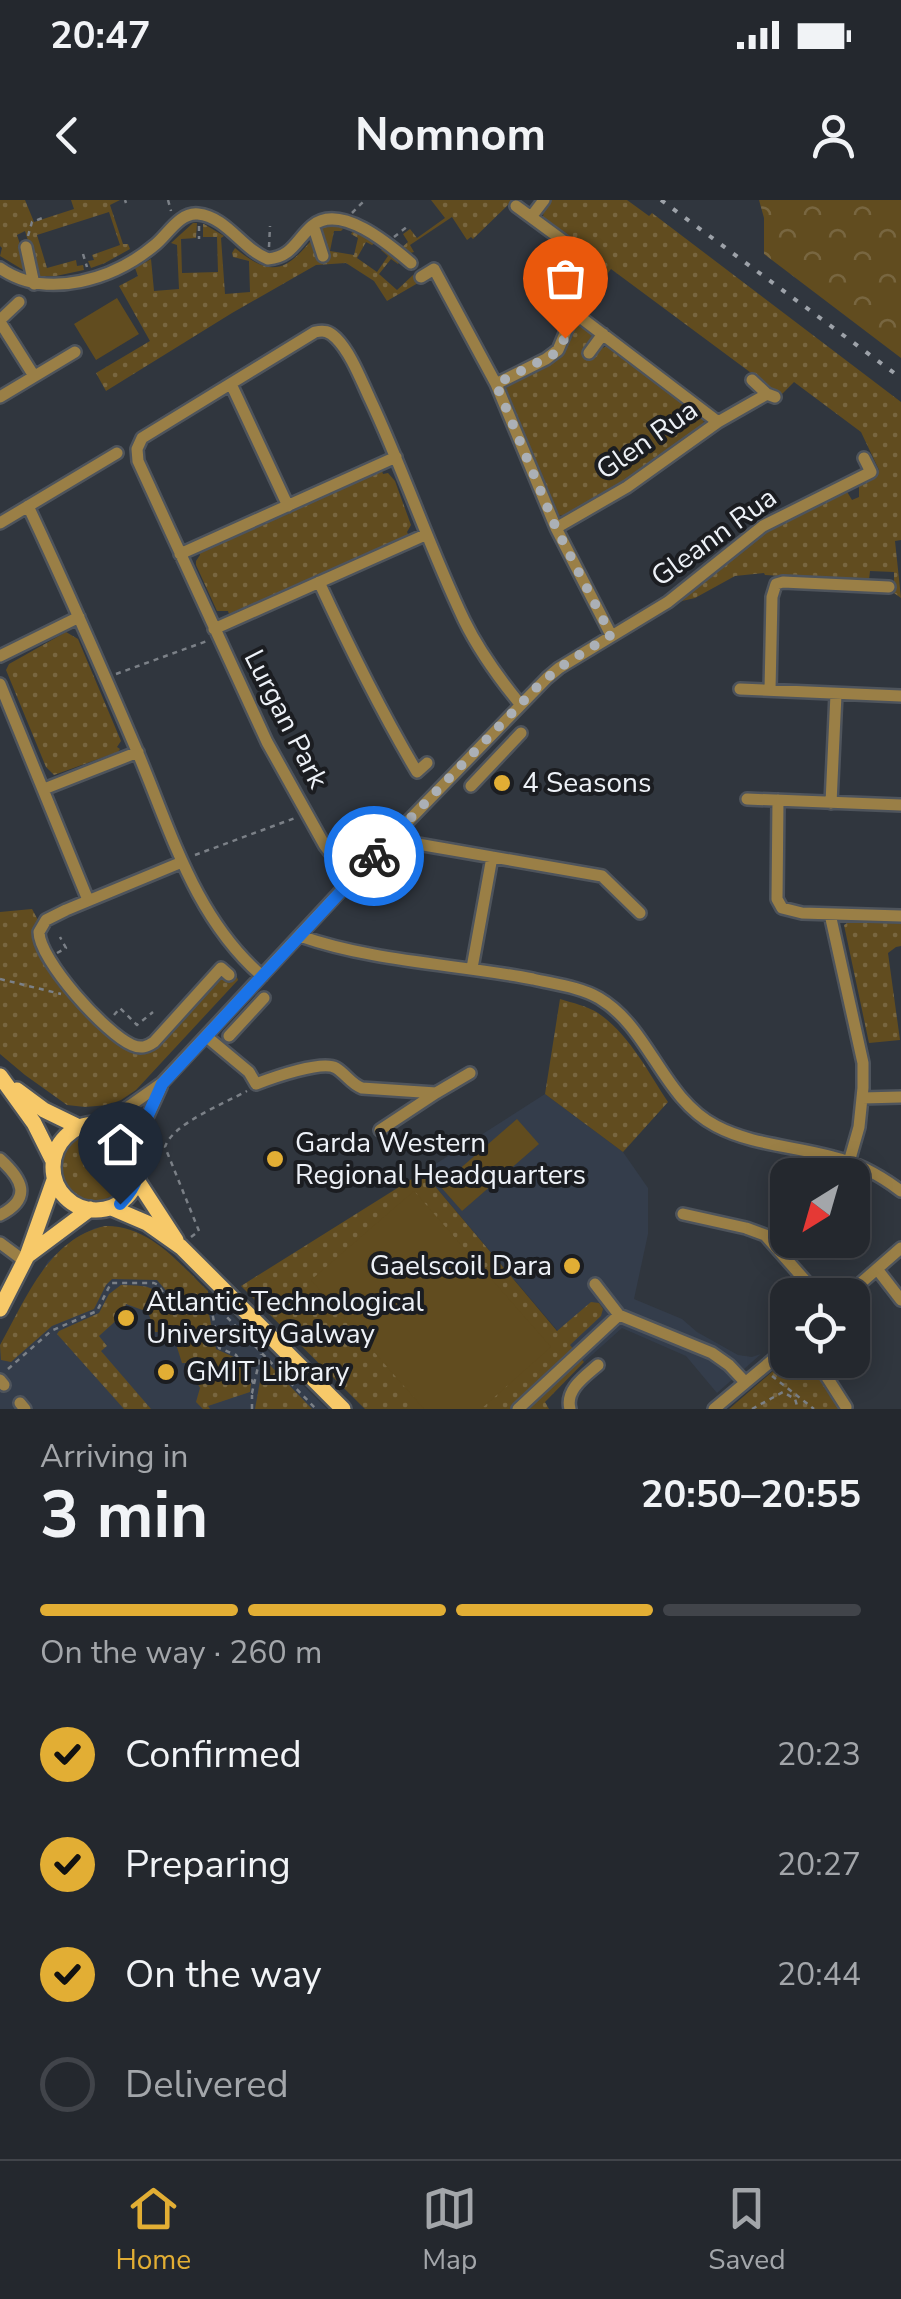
<!DOCTYPE html>
<meta charset="utf-8">
<style>
body{margin:0;font-family:"Nunito Sans",sans-serif;background:#2c3036;color:#f1f3f6;height:100vh;display:flex;flex-direction:column;font-size:38px;white-space:nowrap}
*{box-sizing:border-box;margin:0}
p{font-size:32px;color:#a3a6aa}
.icon{flex:none;width:55px;height:55px;fill:none;stroke:currentColor;stroke-width:2;stroke-linecap:round;stroke-linejoin:round}
.map{position:relative;height:1209px;overflow:hidden}
.panel{display:flex;flex-direction:column;background:#24282e;flex:1}
.panel>*{flex:none}
.needle{width:65px;rotate:217deg}
.tools{position:absolute;left:770px;top:958px;display:grid;gap:20px}
.tools a{display:grid;place-items:center;width:100px;height:100px;border-radius:20px;background:#24282e;box-shadow:0 5px 25px #0003,0 0 0 2px #41444a;font-size:50px}
.pin{position:absolute;display:grid;place-items:center;width:85px;height:85px;color:#fff;margin:-102px -42px;border-radius:50% 50% 50% 0;rotate:-45deg;box-shadow:0 0 10px #0007}
.pin .icon{rotate:45deg}
.courier{position:absolute;display:grid;place-items:center;width:100px;height:100px;margin:-50px;border:8px solid #1a73e8;border-radius:50%;background:#fff;color:#222;box-shadow:0 2px 12px #0007}
.headline em{font-style:normal;font-weight:700}
.headline div{display:flex;flex-direction:column-reverse}
.headline{display:flex;align-items:center;justify-content:space-between;height:170px;padding:0 40px}
h1{font-size:65px;font-weight:700;line-height:75px}
.bar{display:grid;grid-template-columns:repeat(4,1fr);gap:15px 10px;align-content:center;height:120px;padding:0 40px}
.bar i{height:12px;border-radius:8px;background:#41444a}
.bar .on{background:#e2ae34}
.bar p{grid-column:span 4}
ol{padding:0 40px;list-style:none}
li{display:flex;align-items:center;gap:30px;height:110px}
li p{margin-inline-start:auto}
li .icon{padding:10px;border-radius:50%;background:#e2ae34;color:#111;stroke-width:4}
li:last-child{color:#a3a6aa}
li i{width:55px;height:55px;border:5px solid #41444a;border-radius:50%}
.status{display:flex;justify-content:space-between;align-items:center;height:70px;padding:0 50px;background:#24282e;direction:ltr}
.status svg{height:28px;fill:currentColor}
header{display:flex;justify-content:space-between;align-items:center;height:130px;padding:0 40px;background:#24282e;font-size:45px;font-weight:700}
.dock{display:flex;justify-content:space-around;align-items:center;height:140px;border-top:2px solid #41444a;background:#24282e;font-size:28px;color:#a3a6aa}
.dock a{display:grid;justify-items:center;gap:5px}
.dock .on{color:#e2ae34}
.map>svg:first-child{display:block}
</style>
<div class="status"><b>20:47</b><svg viewBox="0 0 49 12"><path d="M0 12V9h3v3zM5 12V6h3v6zM10 12V3h3v9zM15 12V0h3v12zM26 1h20v11H26zM47 4h2v5h-2z"/></svg></div>
<header><svg class="icon" aria-label="back" viewBox="0 0 24 24"><path d="M15 5l-7 7 7 7"/></svg>Nomnom<svg class="icon" aria-label="person" viewBox="0 0 24 24"><circle cx="12" cy="8" r="4"/><path d="M4 21q1-7 8-7t8 7"/></svg></header>
<div class="map">
<svg width="901" height="1209" viewBox="0 0 901 1209">
<defs>
<pattern id="green-dots" width="8" height="8" patternUnits="userSpaceOnUse" patternTransform="scale(2.5)"><rect width="8" height="8" fill="#614c1f"/><path d="M2 2h.1M6 6h.1" fill="none" stroke="#786640" stroke-width="1.8" stroke-linecap="round"/></pattern>
<pattern id="forest-crowns" width="20" height="18" patternUnits="userSpaceOnUse" patternTransform="scale(2.5)"><rect width="20" height="18" fill="#614c1f"/><path d="M2 6a3 3 0 1 1 6 0M12 15a3 3 0 1 1 6 0" fill="none" stroke="#786640"/></pattern>
</defs>
<rect width="100%" height="100%" fill="#30363e"/>
<!-- built -->
<path fill="#343d4b" d="M545 894 623 952 648 988V1034L634 1099 682 1119 697 1132 738 1155 752 1157 761 1154 717 1193 686 1156 622 1128 584 1162 423 972Z
M110 1026 136 1032 167 1052 327 1209H0V1145L48 1061 74 1039 95 1028Z"/>
<!-- green -->
<path fill="url(#green-dots)" d="M0 0H25L34 22 74 9 71 0H120L110 5 123 44H128L130 49 105 63 91 68 88 61 94 60 92 55 120 45 109 12 37 35 47 68 76 60 77 66 83 65 84 70 56 76H39L25 31 17 35 30 74 0 56 2 48 0 46Z
M431 0H513L473 39 471 37 467 40 452 17 410 45 414 52 407 54 401 48 408 42 403 34 410 29 417 38 445 18Z
M550 0H627L649 16 652 13 901 202V340L895 341 901 398 894 393V372L870 371 869 380 867 381 765 375 764 373 735 376 695 398 682 401 564 473 685 393 765 328 846 290 852 300 859 297V282L879 270 861 232 794 182 781 195 611 69 588 99 578 122C594 134 596 136 585 153L591 159 598 150 607 146 610 148 703 217 704 224 625 282 571 314 557 316 533 261 506 188 510 183 552 162 564 150 587 94 603 72 599 61 543 17 544 8Z
M193 23H197L196 38 181 39 182 73 218 72 217 37H203V24H204L224 36 221 38 225 94 250 92 249 61 233 57 232 53 235 48C271 78 286 72 314 37L324 61 328 59 320 29 326 26 340 27 343 29 341 31H334L330 51 354 55 358 38 351 34 353 31 375 43 372 45 366 42 357 58 377 72 388 56 381 50 385 49 400 62 398 64 391 59 379 74 397 90 413 75 418 83 387 101 374 81 346 63 316 65 232 113 106 191 96 173 150 141 119 86 138 76 135 68 151 59 154 91 179 89 177 45 171 43Z
M382 271 383 274 388 273 395 281 411 325 407 332 409 336 229 414 228 411H217L196 365V361L200 355 199 352Z
M66 432 78 439 121 541 117 547 120 549 118 552 54 575 46 567 6 470 9 464Z
M32 709 38 720C34 727 32 734 34 742 42 768 109 845 134 852 143 855 150 851 157 847L221 776 227 781 235 772 238 780 136 890 121 900 108 905 85 907 67 905 25 875 0 854V712Z
M852 720 901 723V746L896 747 888 753 900 840 869 843 844 725Z
M560 799C573 803 587 806 598 813 629 834 648 872 668 902L623 952 545 894Z
M60 967a34 34 0 1 1 68 0a34 34 0 1 1-68 0Z
M423 972 557 1131 591 1102 599 1103 603 1109 601 1116 570 1145 584 1162 545 1202 549 1209H365L241 1086Z
M105 1026C149 1025 179 1063 208 1091L209 1107C178 1107 176 1102 157 1080L112 1079 106 1085 94 1109 52 1126 11 1162 1 1160 0 1145C26 1099 48 1039 105 1026Z
M121 1085C162 1086 149 1088 175 1112L209 1114 216 1149 236 1158 251 1184 250 1192 208 1206 210 1209H203L196 1202 200 1188 186 1163H182L176 1144 159 1132H155L148 1112 126 1104 124 1110 127 1112 124 1120 120 1117 99 1136 107 1146 101 1151 151 1209H124L57 1134 59 1131 99 1113 109 1094Z
M264 1159 312 1209H255Z
M787 1159 809 1160 839 1209H729Z"/>
<!-- forest -->
<path fill="url(#forest-crowns)" d="M759 0H901V158L764 54V18Z"/>
<!-- pitch -->
<path fill="#614c1f" d="M117 98 139 134 96 160 74 124Z
M517 919 539 944 462 1011 440 986Z
M414 991 551 1147 481 1209H424L311 1080Z"/>
<g fill="none" stroke-linecap="round" stroke-linejoin="round">
<!-- minor casing -->
<g stroke="#4e545c" stroke-width="16">
<path id="minor" d="M531 17 544 0
M310 28 315 31 323 56
M26 47 34 84
M0 68C47 101 115 79 156 44 168 34 180 12 198 14 227 17 242 49 268 59 292 57 296 40 312 26 340 2 390 45 411 63
M421 77 434 69 496 184 556 328 611 435
M580 117 718 222
M0 120 19 102
M0 122 34 176
M589 153 603 134
M752 180 767 194 775 197
M231 184 288 306
M496 184 546 159 558 150 581 95 597 72 592 62 516 6
M0 197 75 152
M28 306C66 387 102 469 137 551 171 631 194 717 262 776
M0 323 117 253
M556 328 627 287 718 222 767 194
M180 354 396 257
M319 382C350 449 379 508 417 572L427 563
M214 429 425 335
M0 456 79 417
M0 484 88 700
M740 489 901 496
M770 490 772 397 776 384 783 382 889 387
M471 586 521 533
M44 589 138 552
M747 599 901 605
M778 600 777 699 782 708 802 713 901 716
M831 603 836 494
M412 643 602 676 640 713
M182 662 66 710 46 720 39 732C39 760 106 834 132 845 141 849 147 847 154 842L221 768 229 775
M351 680 325 646 267 542 138 261 137 249 142 238 315 132C324 130 329 131 336 138 351 153 361 180 370 199 404 271 429 347 464 420 479 451 498 477 520 504
M830 714 863 863V888L859 927 849 962
M300 736C374 762 456 764 533 779 554 784 580 787 599 798 650 828 662 898 716 926 752 945 794 946 833 957 858 963 881 976 901 991
M472 768 492 657
M229 836 264 798
M207 837 249 872 256 884C272 878 322 860 336 868 346 874 351 884 362 888L436 893 470 873
M862 898 901 897
M104 924 162 883 351 680 547 478 559 468 668 402 763 326 871 272 864 258
M380 930 436 893
M134 946 161 887
M0 959C22 979 33 998 0 1015
M683 1014 746 1028 765 1035 818 1095
M0 1043 23 1060
M877 1069 901 1100
M595 1084 619 1115 712 1153 729 1165 745 1182
M847 1095 901 1048
M816 1160 846 1207
M0 1180 4 1185
M20 1203 25 1209
M518 1209 619 1115
M570 1209C565 1190 584 1177 598 1165
M714 1209 788 1147"/>
</g>
<!-- major casing -->
<g stroke="#4e545c" stroke-width="20">
<path id="major" d="M0 876 34 923 52 959
M17 890 44 910 79 927
M53 967a43 43 0 1 1 86 0a43 43 0 1 1-86 0Z
M137 980 176 1040
M112 1008 147 1023 181 1047 343 1209
M27 1056 90 1009
M0 1109 27 1056 54 980"/>
</g>
<!-- path -->
<path stroke="#7b8087" stroke-width="2.5" stroke-dasharray="5 5" stroke-linecap="butt" d="M125 0 126 3
M168 0 171 11
M352 13 365 0
M199 26V39
M28 36 32 22 45 17
M394 37 408 26
M269 47 270 26
M83 54 87 67
M116 474 207 441
M195 655 295 618
M57 753 66 748 60 737
M0 779 61 794
M114 815 120 808 137 825 153 812
M191 1037 199 1031 165 947C172 924 225 903 247 891
M209 1096 219 1148 236 1155 254 1184 252 1193 248 1195
M8 1169 51 1131 97 1111 111 1083H154L158 1085 173 1107 221 1111 316 1209
M772 1176 814 1209
M254 1184 261 1154
M252 1209V1195
M752 1209 783 1192 795 1199 798 1209"/>
<!-- minor -->
<use href="#minor" stroke="#9a7f46" stroke-width="11"/>
<!-- major -->
<use href="#major" stroke="#f7c969" stroke-width="15"/>
<!-- rail -->
<path stroke="#9da2a9" stroke-width="4" stroke-dasharray="5 10" stroke-linecap="butt" d="M661 0 901 178"/>
</g>
<g fill="none" stroke-linecap="round" stroke-linejoin="round">
<!-- done -->
<path stroke="#abb0b6" stroke-width="10" stroke-dasharray="0 18" d="M374 656 539 485 559 468 611 435 556 328 496 184 554 154 565 138"/>
<!-- route -->
<path stroke="#1a73e8" stroke-width="12" d="M120 1004C138 986 143 969 134 946L162 884 374 656"/>
</g>
<!-- markers -->
<g fill="#e2ae34" stroke="#1b1d21" stroke-width="4">
<circle cx="502" cy="583" r="10"/>
<circle cx="275" cy="959" r="10"/>
<circle cx="572" cy="1066" r="10"/>
<circle cx="126" cy="1118" r="10"/>
<circle cx="166" cy="1172" r="10"/>
</g>
<g text-anchor="middle" dominant-baseline="central" stroke-width="8" stroke-linejoin="round" paint-order="stroke">
<!-- street labels -->
<g font-size="28" fill="#edf1f7" stroke="#1b1d21">
<text transform="translate(647 240) rotate(-35)">Glen Rua</text>
<text transform="translate(714 337) rotate(-36)">Gleann Rua</text>
<text transform="translate(286 519) rotate(63)">Lurgan Park</text>
</g>
<!-- poi labels -->
<g font-size="28" fill="#edf1f7" stroke="#1b1d21" text-anchor="start">
<text x="522" y="583">4 Seasons</text>
<text x="295" y="943">Garda Western<tspan x="295" dy="32">Regional Headquarters</tspan></text>
<text x="552" y="1066" text-anchor="end">Gaelscoil Dara</text>
<text x="146" y="1102">Atlantic Technological<tspan x="146" dy="32">University Galway</tspan></text>
<text x="186" y="1172">GMIT Library</text>
</g>
</g>
</svg>
<div class="tools">
<a><svg class="needle" viewBox="-14 -14 28 28"><path d="M0-13l5 13h-10z" fill="#e53935"/><path d="M0 13l5-13h-10z" fill="#a3a6aa"/></svg></a>
<a><svg class="icon" aria-label="locate" viewBox="0 0 24 24"><circle cx="12" cy="12" r="6"/><path d="M12 2v4M12 18v4M2 12h4M18 12h4"/></svg></a>
</div>
<div class="pin" style="left:565px;top:138px;background:#ea580c"><svg class="icon" aria-label="bag" viewBox="0 0 24 24"><path d="M5 8h14l-1 12H6zM9 8a3 3 0 0 1 6 0"/></svg></div>
<div class="pin" style="left:120px;top:1004px;background:#1f2937"><svg class="icon" aria-label="home" viewBox="0 0 24 24"><path d="M3 11l9-7 9 7M6 9v11h12V9"/></svg></div>
<div class="courier" style="left:374px;top:656px"><svg class="icon" aria-label="bike" viewBox="0 0 24 24"><circle cx="6" cy="16" r="4"/><circle cx="18" cy="16" r="4"/><path d="M6 16l4-8h5l3 8M10 8l3 8H6M13 5h3"/></svg></div>
</div>
<section class="panel">
<div class="headline"><div><h1>3 min</h1><p>Arriving in</p></div><em>20:50–20:55</em></div>
<div class="bar"><i class="on"></i><i class="on"></i><i class="on"></i><i></i><p>On the way · 260 m</p></div>
<ol>
<li><svg class="icon" aria-label="check" viewBox="0 0 24 24"><path d="M5 12l5 5 9-10"/></svg>Confirmed<p>20:23</p></li>
<li><svg class="icon" aria-label="check" viewBox="0 0 24 24"><path d="M5 12l5 5 9-10"/></svg>Preparing<p>20:27</p></li>
<li><svg class="icon" aria-label="check" viewBox="0 0 24 24"><path d="M5 12l5 5 9-10"/></svg>On the way<p>20:44</p></li>
<li><i></i>Delivered</li>
</ol>
</section>
<nav class="dock">
<a class="on"><svg class="icon" aria-label="home" viewBox="0 0 24 24"><path d="M3 11l9-7 9 7M6 9v11h12V9"/></svg>Home</a>
<a><svg class="icon" aria-label="map" viewBox="0 0 24 24"><path d="M3 6l6-2 6 2 6-2v14l-6 2-6-2-6 2zM9 4v14M15 6v14"/></svg>Map</a>
<a><svg class="icon" aria-label="saved" viewBox="0 0 24 24"><path d="M7 4h10v16l-5-4-5 4z"/></svg>Saved</a>
</nav>
